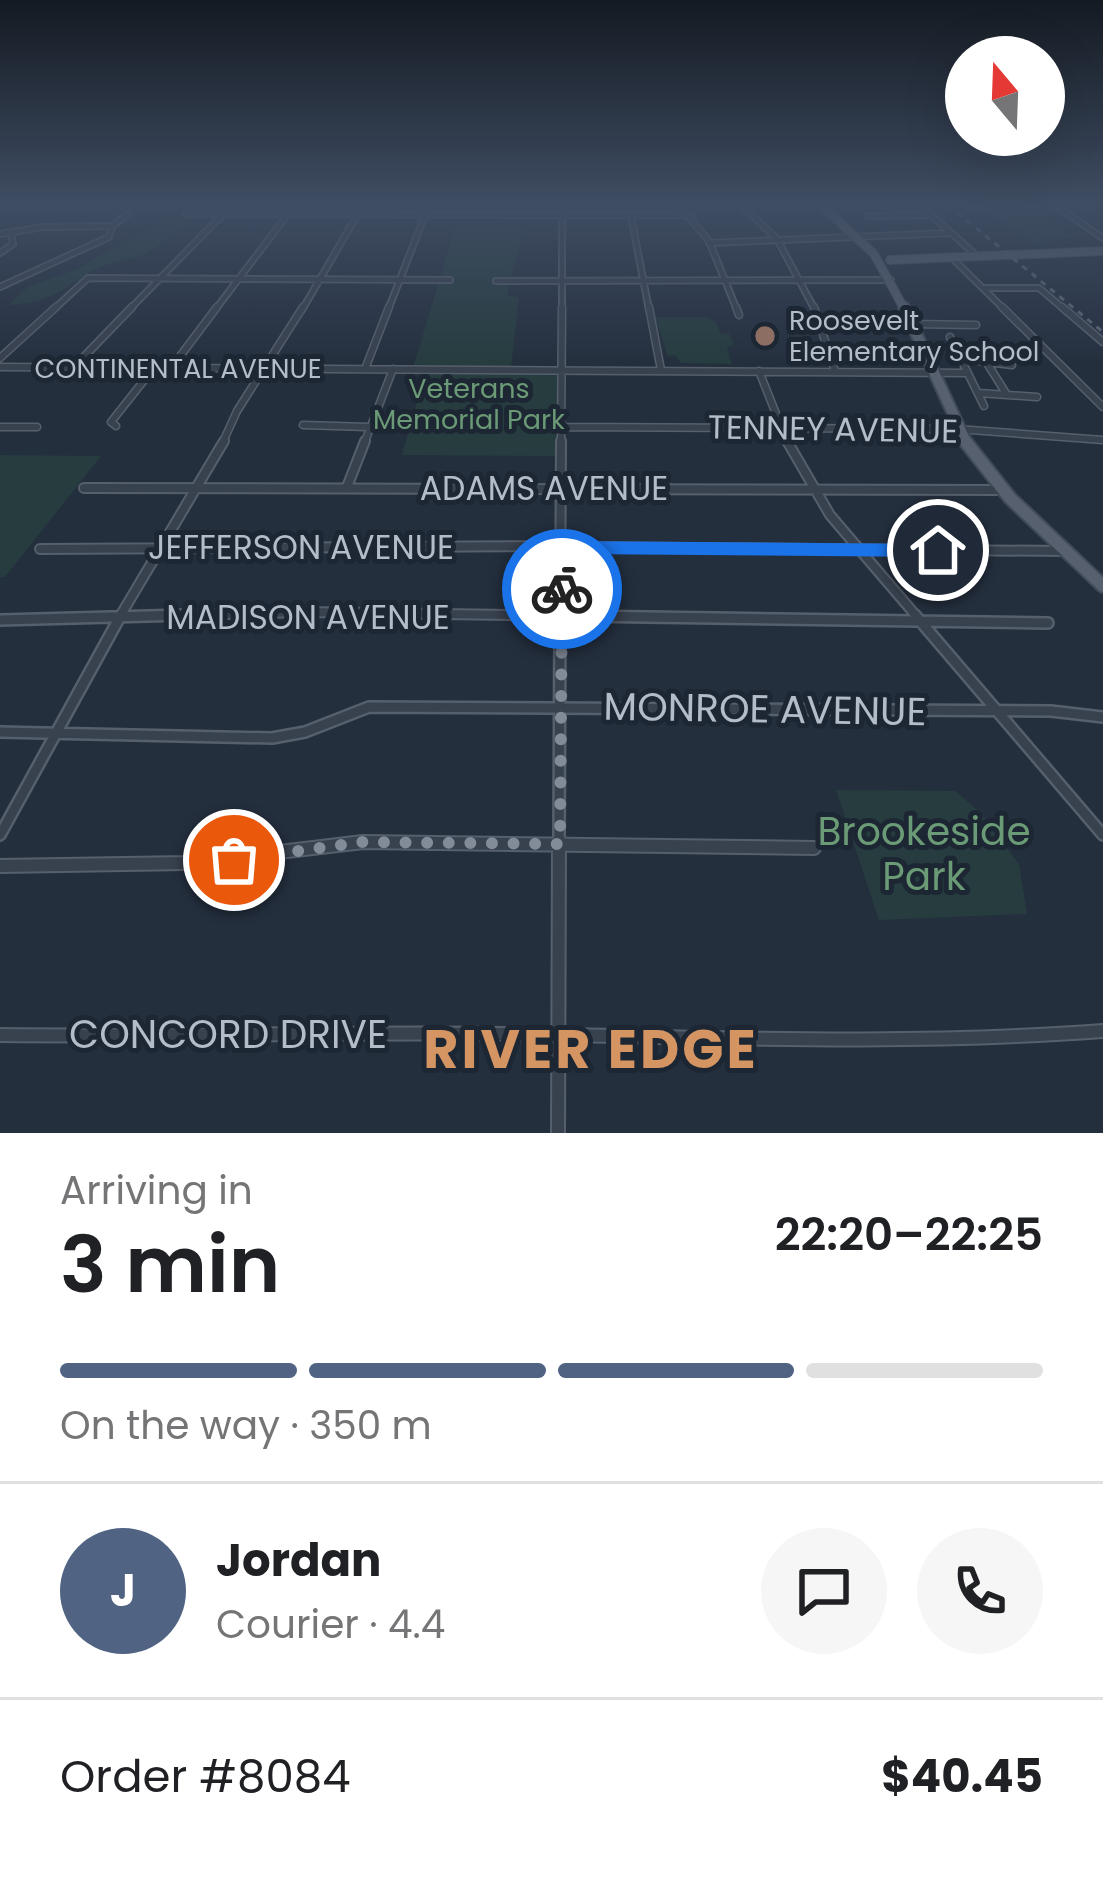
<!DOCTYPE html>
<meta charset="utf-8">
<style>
body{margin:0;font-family:Poppins,sans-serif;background:#f6f6f6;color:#202124;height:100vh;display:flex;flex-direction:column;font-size:45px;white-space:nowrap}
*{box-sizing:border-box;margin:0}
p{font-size:39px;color:#757577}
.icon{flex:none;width:66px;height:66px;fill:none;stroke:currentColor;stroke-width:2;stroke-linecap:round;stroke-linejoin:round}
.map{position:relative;height:1133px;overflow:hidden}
.drawer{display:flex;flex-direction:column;background:#fff;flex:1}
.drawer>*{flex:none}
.needle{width:78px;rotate:341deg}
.fabs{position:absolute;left:945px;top:36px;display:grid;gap:24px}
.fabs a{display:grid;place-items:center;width:120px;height:120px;border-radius:50%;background:#fff;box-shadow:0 12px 48px #0002;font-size:60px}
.pin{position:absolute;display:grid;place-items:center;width:102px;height:102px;color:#fff;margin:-51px;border:6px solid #fff;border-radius:50%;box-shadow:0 3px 12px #0007}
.courier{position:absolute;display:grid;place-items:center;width:120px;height:120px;margin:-60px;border:9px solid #1a73e8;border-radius:50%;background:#fff;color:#222;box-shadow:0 3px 15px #0007}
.overview em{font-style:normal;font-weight:600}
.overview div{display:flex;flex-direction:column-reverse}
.overview{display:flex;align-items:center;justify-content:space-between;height:204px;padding:0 60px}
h1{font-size:78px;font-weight:600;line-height:90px}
.bar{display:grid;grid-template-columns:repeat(4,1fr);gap:18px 12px;align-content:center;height:144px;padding:0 60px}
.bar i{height:15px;border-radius:9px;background:#e0e0e0}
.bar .active{background:#506383}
.bar p{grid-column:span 4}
.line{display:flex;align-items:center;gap:30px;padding:0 60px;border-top:3px solid #e0e0e0}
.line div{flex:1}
.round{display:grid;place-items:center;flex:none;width:126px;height:126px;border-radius:63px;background:#f6f6f6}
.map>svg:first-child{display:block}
</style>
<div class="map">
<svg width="1103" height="1133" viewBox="0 0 1103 1133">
<rect width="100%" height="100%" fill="#242f3e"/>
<!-- green -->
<path fill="#263c3f" d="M221 205H229C185 217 170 245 139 256 124 262 108 262 94 270 59 291 50 303 8 305L28 287 77 269 165 219Z
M978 205H1027L1074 238H1041L1048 245 1034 244Z
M507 225 524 226 507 295 519 297 511 368 561 369 562 456 402 455 426 369 413 368 455 228Z
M655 317H706L716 322 720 333 729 334 734 344 727 348 732 364 681 363 675 355 668 357Z
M0 455 101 456 5 577H0Z
M836 790 955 791 980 812 1019 864 1027 914 879 920Z"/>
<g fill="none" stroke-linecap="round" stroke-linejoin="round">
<!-- street-far4 casing -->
<g stroke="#565f6c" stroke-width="8">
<path id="street-far4" d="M678 205 709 241 737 310
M741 205 777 239 815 310
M920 205 977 256
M1055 205 1103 238
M133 209 138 205
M186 214 692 215
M631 216 649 310
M868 216 929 215
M0 234 43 227 112 226
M709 243 950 233
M0 253 13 244 11 233
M951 257 1005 310
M496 281 891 280
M0 287 109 237 112 226 128 214
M985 288H1039L1065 310
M53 310 88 278 450 280
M129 310 228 209
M215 310 288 214
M302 310 363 205
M388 310 429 205
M562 310V205"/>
</g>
<!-- street-far3 casing -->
<g stroke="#565f6c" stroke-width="9">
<path id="street-far3" d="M649 307 661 370
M736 307 739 315
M814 307 835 371
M1002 307 1103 407
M1062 307 1103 342
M913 324 976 325
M950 337 984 406
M0 358 56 307
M963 359 1012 365
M987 363 1007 395
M75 366 132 307
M0 367 968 373
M172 367 217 307
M365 369 389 307
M759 371 788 444
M979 393 1037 397
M303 425 368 427
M116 426 111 422 153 369
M0 427H37
M563 427 957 429 1103 440
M222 444 237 411 303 307
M364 444 393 369
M561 444 562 307"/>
</g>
<!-- street-far2 casing -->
<g stroke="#565f6c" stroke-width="12">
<path id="street-far2" d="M787 441 830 515 918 618
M347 487 365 441
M84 488 1003 490
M562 547 1064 551
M40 549 562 546
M72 618 303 612 717 618
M119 618 224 441
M560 618 561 441"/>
</g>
<!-- street-far1 casing -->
<g stroke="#565f6c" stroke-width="14">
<path id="street-far1" d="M514 615 1048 623
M915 615 1103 835
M0 620 185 615
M0 732 272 738 305 732 369 707 1051 711 1103 717
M0 835 121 615
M354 843H447
M559 843 560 615"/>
</g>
<!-- street casing -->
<g stroke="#565f6c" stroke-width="16">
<path id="street" d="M0 866 187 863 363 842 814 848
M0 1035C167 1037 334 1032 501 1034 702 1037 903 1046 1103 1031
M558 1133 559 840"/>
</g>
<!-- primary-far2 casing -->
<g stroke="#414a57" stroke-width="10">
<path id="primary-far2" d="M821 205 874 254 905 310
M890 260 1103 251"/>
</g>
<!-- primary-far1 casing -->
<g stroke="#414a57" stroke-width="14">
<path id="primary-far1" d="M904 307 967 444"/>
</g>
<!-- primary casing -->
<g stroke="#414a57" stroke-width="16">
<path id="primary" d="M965 441 1010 498 1103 586"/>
</g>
<!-- street-far4 -->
<use href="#street-far4" stroke="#38414e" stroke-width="4.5"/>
<!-- street-far3 -->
<use href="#street-far3" stroke="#38414e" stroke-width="6"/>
<!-- street-far2 -->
<use href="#street-far2" stroke="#38414e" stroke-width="8"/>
<!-- street-far1 -->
<use href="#street-far1" stroke="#38414e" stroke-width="9"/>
<!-- street -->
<use href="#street" stroke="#38414e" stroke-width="12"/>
<!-- primary-far2 -->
<use href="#primary-far2" stroke="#56606e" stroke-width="8"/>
<!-- primary-far1 -->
<use href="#primary-far1" stroke="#56606e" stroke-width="10"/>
<!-- primary -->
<use href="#primary" stroke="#56606e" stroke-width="12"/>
<!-- rail -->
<path stroke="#5a6575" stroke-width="3" stroke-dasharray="6 6" stroke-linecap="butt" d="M948 205 1103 332"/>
</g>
<!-- sky -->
<linearGradient id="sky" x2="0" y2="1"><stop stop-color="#141a22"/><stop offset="0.56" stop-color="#3f4d63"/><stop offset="1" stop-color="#3f4d63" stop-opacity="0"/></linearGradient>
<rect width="1103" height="364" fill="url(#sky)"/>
<!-- route -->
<path fill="#1a73e8" d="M562 541 938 544 947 550 938 557 572 554V589L562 596 552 589 553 548Z"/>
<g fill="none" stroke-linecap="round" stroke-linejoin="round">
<!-- done -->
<path stroke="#828b98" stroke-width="12" stroke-dasharray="0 21.6" d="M234 860 363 842 560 844 562 589"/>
</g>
<!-- markers -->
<circle fill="#8d6e63" stroke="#1d2633" stroke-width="4.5" cx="765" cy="336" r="12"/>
<g text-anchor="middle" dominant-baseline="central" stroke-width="10" stroke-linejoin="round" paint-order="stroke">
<!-- far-poi labels -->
<g font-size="27" fill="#b4bcc9" stroke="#1d2633" text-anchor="start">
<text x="789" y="320">Roosevelt<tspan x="789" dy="31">Elementary School</tspan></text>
</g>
<!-- far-street labels -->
<g font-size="27" fill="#b4bcc9" stroke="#1d2633">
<text x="178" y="368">CONTINENTAL AVENUE</text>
</g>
<!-- far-park labels -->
<g font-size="27" fill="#6b9a76" stroke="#1d2633">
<text x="469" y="388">Veterans<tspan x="469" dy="31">Memorial Park</tspan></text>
</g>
<!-- street labels -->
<g font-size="33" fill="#b4bcc9" stroke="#1d2633">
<text transform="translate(833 429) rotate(1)">TENNEY AVENUE</text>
<text x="544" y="488">ADAMS AVENUE</text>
<text x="301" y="547">JEFFERSON AVENUE</text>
<text x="308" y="617">MADISON AVENUE</text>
</g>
<!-- near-street labels -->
<g font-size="39" fill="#b4bcc9" stroke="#1d2633">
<text transform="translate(765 709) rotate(1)">MONROE AVENUE</text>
<text x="228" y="1034">CONCORD DRIVE</text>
</g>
<!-- near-park labels -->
<g font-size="39" fill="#6b9a76" stroke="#1d2633">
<text x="924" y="831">Brookeside<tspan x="924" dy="45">Park</tspan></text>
</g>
<!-- near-district labels -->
<g font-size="54" font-weight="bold" letter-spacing="3" fill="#d59563" stroke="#1d2633">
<text x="591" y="1049">RIVER EDGE</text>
</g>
</g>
</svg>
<div class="fabs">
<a><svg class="needle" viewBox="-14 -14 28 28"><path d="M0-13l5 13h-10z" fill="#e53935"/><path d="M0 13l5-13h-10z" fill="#757577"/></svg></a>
</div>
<div class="pin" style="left:234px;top:860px;background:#ea580c"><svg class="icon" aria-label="bag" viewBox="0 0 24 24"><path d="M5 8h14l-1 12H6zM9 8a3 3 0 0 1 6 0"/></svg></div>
<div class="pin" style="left:938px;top:550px;background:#1f2937"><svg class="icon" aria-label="home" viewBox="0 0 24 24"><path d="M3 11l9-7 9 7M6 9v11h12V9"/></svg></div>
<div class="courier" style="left:562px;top:589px"><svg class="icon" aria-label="bike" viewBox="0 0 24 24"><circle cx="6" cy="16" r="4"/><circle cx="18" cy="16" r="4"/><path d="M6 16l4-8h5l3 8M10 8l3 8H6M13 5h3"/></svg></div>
</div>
<section class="drawer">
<div class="overview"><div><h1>3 min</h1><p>Arriving in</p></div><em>22:20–22:25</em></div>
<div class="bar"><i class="active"></i><i class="active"></i><i class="active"></i><i></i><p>On the way · 350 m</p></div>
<div class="line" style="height:216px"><b class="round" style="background:#506383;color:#fff">J</b><div><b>Jordan</b><p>Courier · 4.4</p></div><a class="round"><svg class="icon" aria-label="chat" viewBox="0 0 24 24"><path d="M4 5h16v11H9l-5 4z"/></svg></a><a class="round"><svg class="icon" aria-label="phone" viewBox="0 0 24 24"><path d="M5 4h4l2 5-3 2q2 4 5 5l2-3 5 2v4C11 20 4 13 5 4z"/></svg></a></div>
<div class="line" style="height:156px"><div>Order #8084</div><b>$40.45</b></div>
</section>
